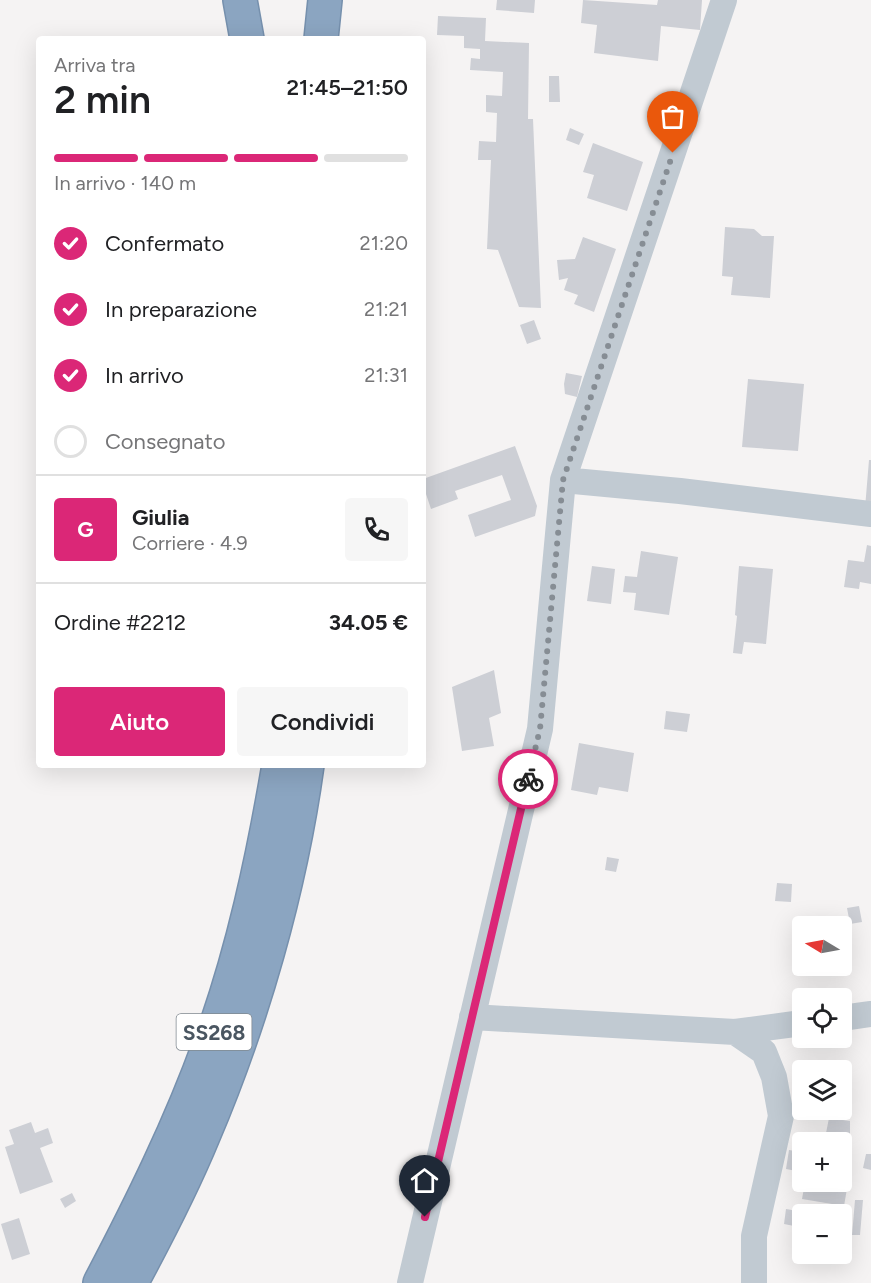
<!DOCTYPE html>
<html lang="it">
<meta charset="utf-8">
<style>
body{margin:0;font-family:Figtree,sans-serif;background:#f6f6f6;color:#202124;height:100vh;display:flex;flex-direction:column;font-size:22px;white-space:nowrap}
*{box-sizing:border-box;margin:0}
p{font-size:20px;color:#757577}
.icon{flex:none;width:33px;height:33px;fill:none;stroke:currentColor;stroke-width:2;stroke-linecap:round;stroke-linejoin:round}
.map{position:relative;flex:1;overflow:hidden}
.sheet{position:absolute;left:36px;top:36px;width:390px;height:732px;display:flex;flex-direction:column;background:#fff;border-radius:6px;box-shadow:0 6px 24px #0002}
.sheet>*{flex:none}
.needle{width:39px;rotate:280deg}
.buttons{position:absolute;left:792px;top:916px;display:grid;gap:12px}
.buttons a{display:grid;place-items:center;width:60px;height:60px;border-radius:6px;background:#fff;box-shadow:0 6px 24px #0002;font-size:30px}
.pin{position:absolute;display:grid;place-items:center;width:51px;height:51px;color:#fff;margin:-62px -26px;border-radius:50% 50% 50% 0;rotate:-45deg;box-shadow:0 0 6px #0007}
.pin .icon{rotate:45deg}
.courier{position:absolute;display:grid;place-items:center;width:60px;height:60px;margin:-30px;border:4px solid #db2777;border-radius:50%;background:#fff;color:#222;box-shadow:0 2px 8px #0007}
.summary em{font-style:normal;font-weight:600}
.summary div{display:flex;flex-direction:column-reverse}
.summary{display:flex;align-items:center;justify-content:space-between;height:102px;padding:0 18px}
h1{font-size:39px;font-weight:600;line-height:45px}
.bar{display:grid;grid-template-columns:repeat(4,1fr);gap:9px 6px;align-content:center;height:72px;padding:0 18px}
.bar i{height:8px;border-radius:4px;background:#e0e0e0}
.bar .on{background:#db2777}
.bar p{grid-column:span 4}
.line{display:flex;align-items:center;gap:15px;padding:0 18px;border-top:2px solid #e0e0e0}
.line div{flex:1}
.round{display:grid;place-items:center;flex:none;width:63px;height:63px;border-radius:6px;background:#f6f6f6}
ol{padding:0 18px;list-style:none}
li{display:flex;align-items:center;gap:18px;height:66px}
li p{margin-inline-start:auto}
li .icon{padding:6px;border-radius:50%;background:#db2777;color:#fff;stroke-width:4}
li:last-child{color:#757577}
li i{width:33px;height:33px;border:3px solid #e0e0e0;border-radius:50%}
.action{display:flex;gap:12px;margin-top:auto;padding:12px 18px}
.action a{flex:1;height:69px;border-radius:6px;background:#db2777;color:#fff;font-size:24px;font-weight:600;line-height:69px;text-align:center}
.action a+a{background:#f6f6f6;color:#202124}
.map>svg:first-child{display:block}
</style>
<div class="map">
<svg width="871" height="1283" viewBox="0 0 871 1283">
<rect width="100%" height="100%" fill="#f5f3f3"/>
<!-- building -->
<path fill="#cdcfd5" d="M497 0H535L534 13 496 10Z
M583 0 657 5 658 0H702L700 30 661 26 658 61 594 53 597 25 581 23Z
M438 16 486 18 485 41 529 43 528 119H533L541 308 519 307 498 250 487 249 491 160H478L479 141 496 142 497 113 486 112V95L502 96 503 72 470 70 471 58 480 59V49L464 48V36L437 35Z
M549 76H559L560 102H549Z
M570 128 584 134 579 145 566 140Z
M593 143 643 162 627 211 587 198 594 175 583 172Z
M725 227 754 229 762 236H774L770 298 731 295 733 277 722 276Z
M583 237 616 249 594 312 574 304 578 295 564 290 568 278 559 280 557 260 575 259Z
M534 320 541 339 527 344 520 325Z
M566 373 582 376 577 397 565 394 564 384Z
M748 379 804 384 798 451 742 447Z
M515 446 537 506 535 516 475 537 468 515 511 500 502 475 455 491 458 499 431 509 423 485V479Z
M869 460H871V508H865Z
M867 545 871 546V584L860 582 859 589 844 587 848 560 864 562Z
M641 551 678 557 669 615 634 610 636 593 623 592 625 576 637 577Z
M592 566 615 569 611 604 587 601Z
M739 566 773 569 766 644 744 642 742 654 733 653 737 616 735 615Z
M494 670 501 713 489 718 494 746 462 751 452 687Z
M666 711 690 714 687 732 664 729Z
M579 743 634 753 628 792 599 787 597 795 571 790Z
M607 857 619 859 616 872 605 870Z
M777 883 792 884 791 902 775 901Z
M859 906 862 922 850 924 847 908Z
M829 1118 850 1121V1171L844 1206 802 1199 805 1182H842V1143H824Z
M31 1122 35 1133 48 1128 53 1143 40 1148 53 1182 20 1194 5 1147 14 1144 9 1130Z
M789 1150 802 1152V1172L786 1169Z
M866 1154H871V1170L863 1168Z
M72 1193 76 1201 65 1208 60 1199Z
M855 1200H863L860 1235H852Z
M786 1209 815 1214V1215H802V1231L793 1229 794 1226 784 1224Z
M19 1218 30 1254 12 1260 1 1224Z"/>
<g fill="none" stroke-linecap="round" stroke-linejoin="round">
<!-- highway casing -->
<g stroke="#7690ad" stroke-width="36">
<path id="highway" d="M240 0 247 39
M321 39 325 0
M100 1283C141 1205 180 1126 210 1043 243 953 263 859 279 765
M131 1283C157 1235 182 1187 203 1136 252 1021 290 889 307 765"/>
</g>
<!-- street -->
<path stroke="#c1cad2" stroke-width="26" d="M563 480 680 491 871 514
M472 1017 735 1032 802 1023
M842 1018 871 1014
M735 1032 764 1052 774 1077 781 1116 754 1236V1283
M410 1283 540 729 563 480 724 0"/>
<!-- highway -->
<use href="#highway" stroke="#8ba5c1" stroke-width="33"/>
</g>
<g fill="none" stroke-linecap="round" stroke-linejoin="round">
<!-- done -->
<path stroke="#868d94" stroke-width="6" stroke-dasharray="0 10.8" d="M528 779 540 729 563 480 673 153"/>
<!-- route -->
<path stroke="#db2777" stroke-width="8" d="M425 1217 528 779"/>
</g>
<g text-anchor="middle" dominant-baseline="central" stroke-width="5" stroke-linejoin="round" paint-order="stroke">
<!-- shield labels -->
<rect fill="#fff" stroke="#808990" stroke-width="1.5" x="176.5" y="1014" width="75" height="36" rx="4.5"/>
<g font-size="21" font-weight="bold" fill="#4a5661">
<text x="214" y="1032">SS268</text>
</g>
</g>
</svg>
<div class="buttons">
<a><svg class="needle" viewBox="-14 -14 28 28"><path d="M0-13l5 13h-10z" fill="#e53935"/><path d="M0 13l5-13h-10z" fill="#757577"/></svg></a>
<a><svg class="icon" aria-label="locate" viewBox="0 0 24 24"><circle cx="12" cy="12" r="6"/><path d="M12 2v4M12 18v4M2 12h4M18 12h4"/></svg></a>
<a><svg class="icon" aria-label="layers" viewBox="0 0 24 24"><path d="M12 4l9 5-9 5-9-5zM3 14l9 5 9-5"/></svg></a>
<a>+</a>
<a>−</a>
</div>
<div class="pin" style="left:673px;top:153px;background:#ea580c"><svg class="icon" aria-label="bag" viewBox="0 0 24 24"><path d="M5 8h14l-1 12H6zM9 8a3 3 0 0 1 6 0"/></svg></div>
<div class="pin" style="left:425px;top:1217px;background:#1f2937"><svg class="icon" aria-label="home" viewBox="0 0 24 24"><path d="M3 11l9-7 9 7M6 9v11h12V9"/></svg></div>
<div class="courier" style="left:528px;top:779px"><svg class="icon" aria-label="bike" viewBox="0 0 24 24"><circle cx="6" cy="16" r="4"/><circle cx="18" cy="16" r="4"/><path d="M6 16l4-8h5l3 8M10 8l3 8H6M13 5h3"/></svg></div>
<section class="sheet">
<div class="summary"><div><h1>2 min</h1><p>Arriva tra</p></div><em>21:45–21:50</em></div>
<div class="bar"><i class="on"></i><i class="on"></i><i class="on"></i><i></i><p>In arrivo · 140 m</p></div>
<ol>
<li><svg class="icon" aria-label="check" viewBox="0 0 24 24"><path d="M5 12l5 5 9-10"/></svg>Confermato<p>21:20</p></li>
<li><svg class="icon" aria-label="check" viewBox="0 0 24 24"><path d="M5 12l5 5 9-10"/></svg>In preparazione<p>21:21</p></li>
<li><svg class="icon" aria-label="check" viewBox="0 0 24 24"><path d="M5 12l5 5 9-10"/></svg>In arrivo<p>21:31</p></li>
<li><i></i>Consegnato</li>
</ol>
<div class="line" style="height:108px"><b class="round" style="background:#db2777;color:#fff">G</b><div><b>Giulia</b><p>Corriere · 4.9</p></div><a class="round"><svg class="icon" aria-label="phone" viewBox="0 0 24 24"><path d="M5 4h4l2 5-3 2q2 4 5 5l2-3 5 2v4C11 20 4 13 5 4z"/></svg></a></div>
<div class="line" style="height:78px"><div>Ordine #2212</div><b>34.05 €</b></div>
<div class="action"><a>Aiuto</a><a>Condividi</a></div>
</section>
</div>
